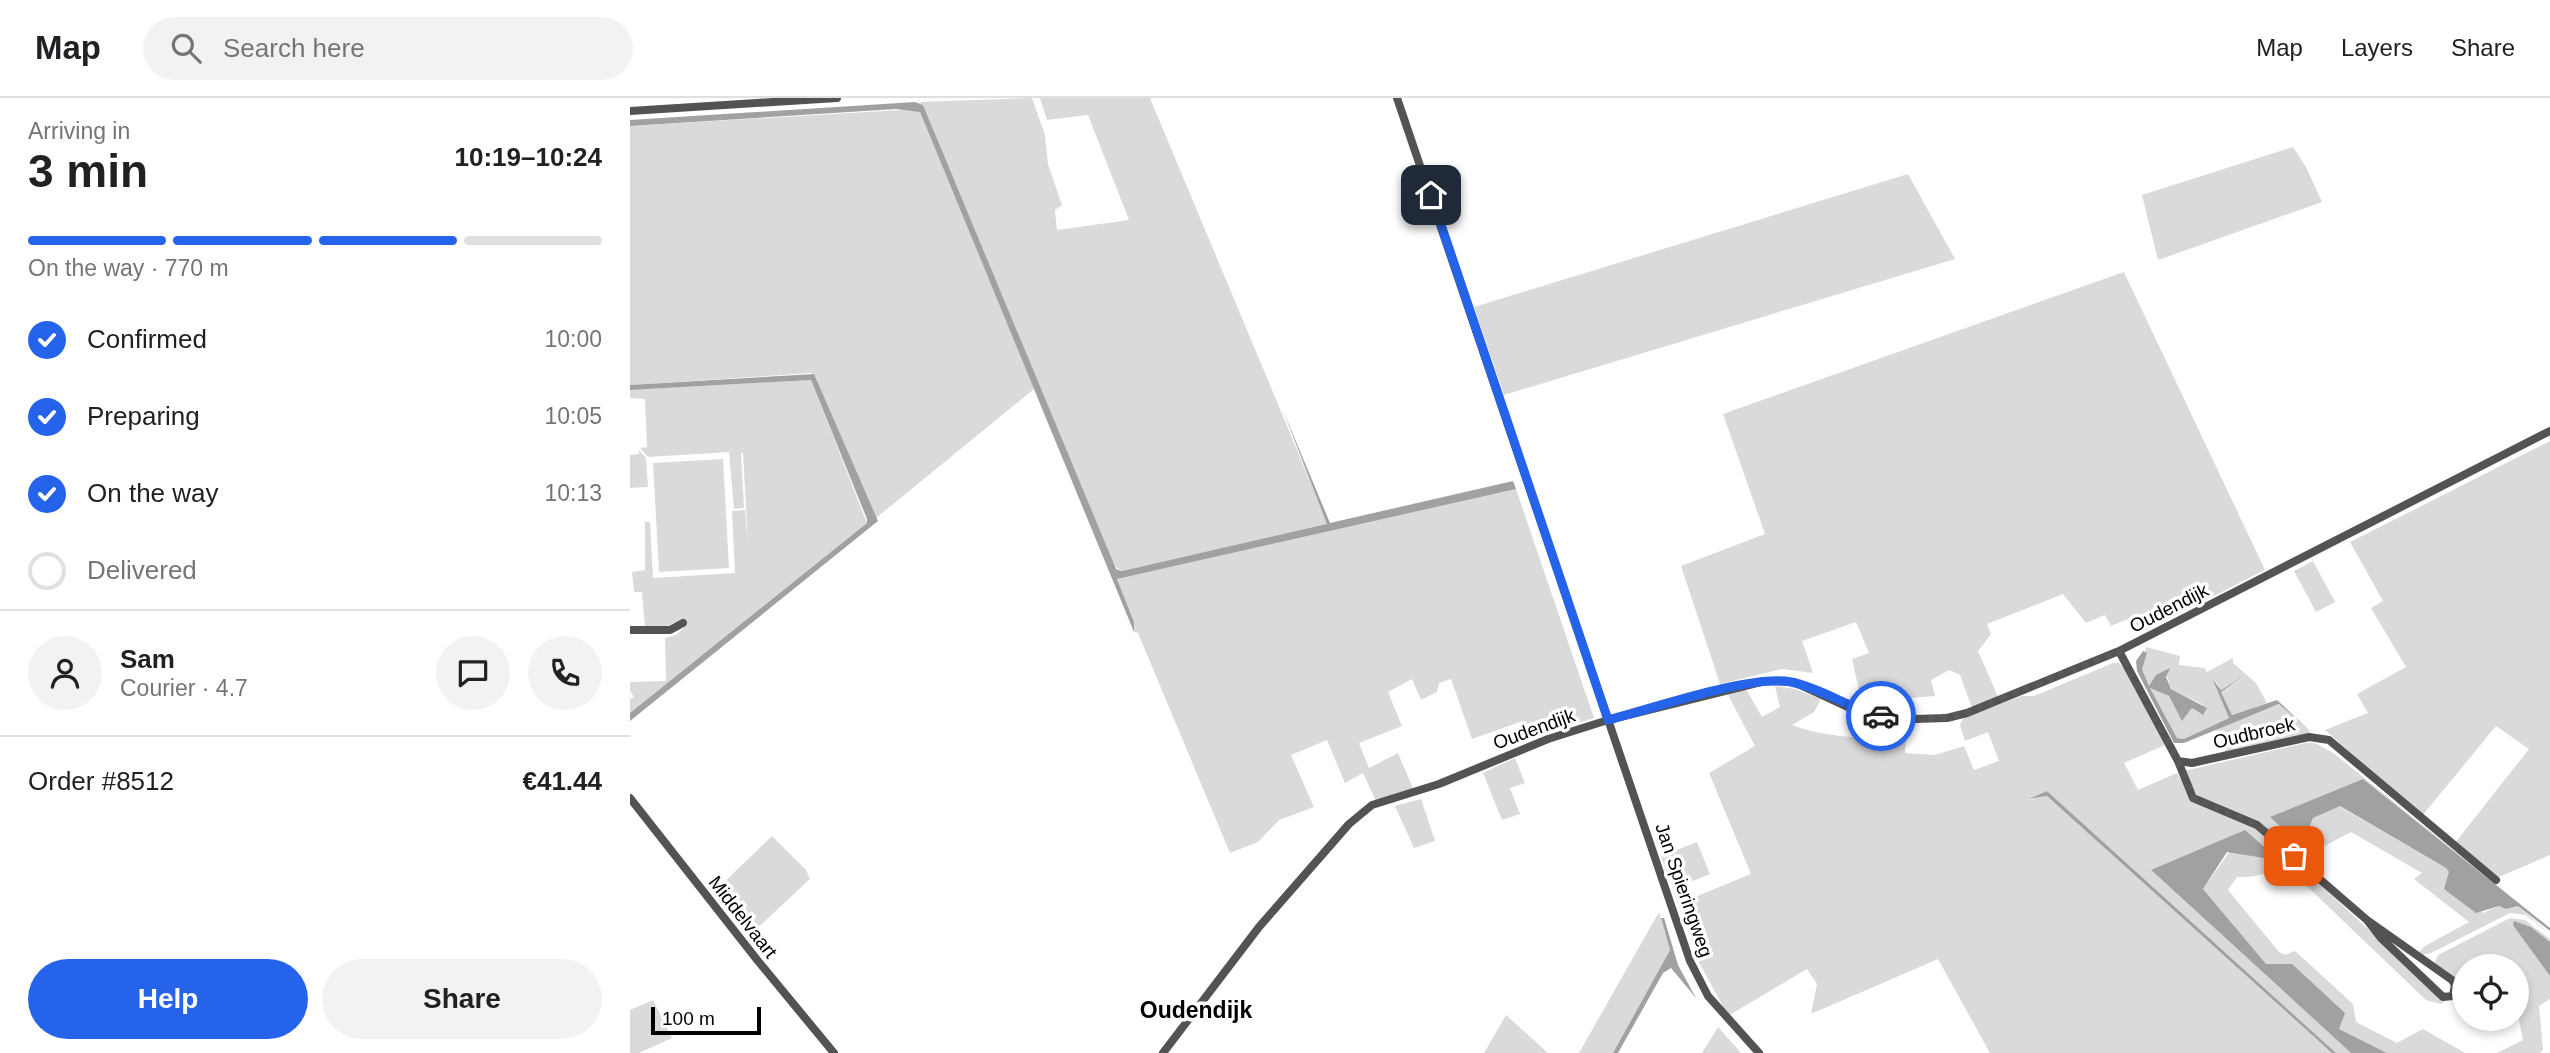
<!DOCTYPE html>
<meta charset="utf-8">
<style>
body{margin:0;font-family:Arial,sans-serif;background:#f2f2f2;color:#202124;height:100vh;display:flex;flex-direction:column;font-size:26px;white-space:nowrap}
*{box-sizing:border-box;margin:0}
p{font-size:23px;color:#757577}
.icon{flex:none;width:38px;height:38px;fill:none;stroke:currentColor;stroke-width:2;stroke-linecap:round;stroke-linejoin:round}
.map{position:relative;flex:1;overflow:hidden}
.panel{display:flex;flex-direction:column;background:#fff;width:630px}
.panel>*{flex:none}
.controls{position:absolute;left:1822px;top:856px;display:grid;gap:14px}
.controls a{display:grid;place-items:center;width:77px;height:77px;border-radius:50%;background:#fff;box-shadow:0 4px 10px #0003;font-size:35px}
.scale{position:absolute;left:21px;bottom:18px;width:110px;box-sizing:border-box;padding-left:7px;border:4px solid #000;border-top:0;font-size:19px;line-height:24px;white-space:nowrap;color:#000;-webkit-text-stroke:5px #fff;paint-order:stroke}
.pin{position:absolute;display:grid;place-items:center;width:60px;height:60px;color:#fff;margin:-30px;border-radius:14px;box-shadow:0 4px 10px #0006}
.courier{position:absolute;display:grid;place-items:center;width:70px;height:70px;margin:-35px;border:5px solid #2563eb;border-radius:50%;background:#fff;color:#222;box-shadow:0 2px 9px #0007}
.summary em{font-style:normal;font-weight:700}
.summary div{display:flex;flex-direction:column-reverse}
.summary{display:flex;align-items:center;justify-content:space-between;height:119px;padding:0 28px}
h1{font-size:46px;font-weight:700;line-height:52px}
.bar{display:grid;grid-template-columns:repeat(4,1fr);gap:10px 7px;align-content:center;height:84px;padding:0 28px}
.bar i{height:9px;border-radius:5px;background:#e0e0e0}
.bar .selected{background:#2563eb}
.bar p{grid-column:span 4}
.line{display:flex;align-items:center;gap:18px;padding:0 28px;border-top:2px solid #e0e0e0}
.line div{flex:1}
.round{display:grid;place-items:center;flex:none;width:74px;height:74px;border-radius:37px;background:#f2f2f2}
ol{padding:0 28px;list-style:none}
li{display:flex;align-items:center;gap:21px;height:77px}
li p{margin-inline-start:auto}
li .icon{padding:7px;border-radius:50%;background:#2563eb;color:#fff;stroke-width:4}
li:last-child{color:#757577}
li i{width:38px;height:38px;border:4px solid #e0e0e0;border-radius:50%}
.button{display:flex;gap:14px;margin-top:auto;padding:14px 28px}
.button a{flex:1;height:80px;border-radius:42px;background:#2563eb;color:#fff;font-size:28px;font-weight:700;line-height:80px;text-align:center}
.button a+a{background:#f2f2f2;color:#202124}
header{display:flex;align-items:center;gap:42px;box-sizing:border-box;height:98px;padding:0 35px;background:#fff;border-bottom:2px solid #e0e0e0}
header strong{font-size:33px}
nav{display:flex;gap:38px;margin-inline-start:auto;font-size:24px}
.search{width:490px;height:63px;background:#f2f2f2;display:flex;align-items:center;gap:18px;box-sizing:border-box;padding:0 24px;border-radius:38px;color:#757577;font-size:26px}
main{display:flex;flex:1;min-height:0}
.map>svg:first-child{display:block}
</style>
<header>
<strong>Map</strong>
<div class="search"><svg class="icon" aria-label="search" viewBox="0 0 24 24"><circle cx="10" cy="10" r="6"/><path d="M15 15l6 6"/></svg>Search here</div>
<nav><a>Map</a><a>Layers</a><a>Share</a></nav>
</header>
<main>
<section class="panel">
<div class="summary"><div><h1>3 min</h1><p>Arriving in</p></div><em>10:19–10:24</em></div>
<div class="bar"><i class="selected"></i><i class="selected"></i><i class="selected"></i><i></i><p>On the way · 770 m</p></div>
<ol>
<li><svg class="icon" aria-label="check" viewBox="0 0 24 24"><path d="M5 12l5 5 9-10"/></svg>Confirmed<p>10:00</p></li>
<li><svg class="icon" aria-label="check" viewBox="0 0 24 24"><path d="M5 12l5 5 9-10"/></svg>Preparing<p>10:05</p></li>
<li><svg class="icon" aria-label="check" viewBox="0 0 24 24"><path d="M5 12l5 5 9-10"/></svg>On the way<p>10:13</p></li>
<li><i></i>Delivered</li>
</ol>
<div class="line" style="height:126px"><a class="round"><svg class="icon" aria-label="person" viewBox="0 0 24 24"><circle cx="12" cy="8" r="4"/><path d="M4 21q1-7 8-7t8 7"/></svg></a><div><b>Sam</b><p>Courier · 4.7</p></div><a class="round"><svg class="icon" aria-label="chat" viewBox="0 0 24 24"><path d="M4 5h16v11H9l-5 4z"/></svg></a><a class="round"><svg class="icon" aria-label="phone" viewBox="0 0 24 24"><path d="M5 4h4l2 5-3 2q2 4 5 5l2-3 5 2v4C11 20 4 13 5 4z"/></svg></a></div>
<div class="line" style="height:91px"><div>Order #8512</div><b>€41.44</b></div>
<div class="button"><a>Help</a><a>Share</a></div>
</section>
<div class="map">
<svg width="1920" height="955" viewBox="0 0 1920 955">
<rect width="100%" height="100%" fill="#fff"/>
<!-- green -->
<path fill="#dadada" d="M402 0 415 37 418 66 432 107 425 112 427 132 499 122 458 17 417 22 410 0H520L698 426 492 473 483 467 293 7 289 4Z
M286 11 290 14 404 291 246 420 182 275 0 287V28Z
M1663 49 1676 69 1692 104 1528 162 1512 97Z
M1278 76 1325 161 874 297 844 209Z
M1494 174 1635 472 1509 536 1498 521 1481 528 1475 517 1456 525 1433 496 1357 526 1361 536 1348 553 1369 601 1342 610 1330 577 1319 572 1301 582 1305 598 1281 600 1282 619 1224 608 1229 592 1222 561 1239 555 1226 524 1172 543 1183 575 1152 571 1090 586 1051 468 1135 436 1093 316Z
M181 282 237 425 0 615V601L4 599 0 593V584L36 583 35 540 46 537 58 526 53 521 37 528 15 529 12 494H4L2 474 15 472V424H20L23 480 105 475 102 413 115 412 118 446 113 355H106H111L114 410 104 411 99 354 18 359 10 350 17 349 15 301 0 300V292Z
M1920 343V757L1869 779 1825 745 1899 651 1866 628 1792 718 1695 632 1738 615 1727 596 1776 569 1741 510 1753 503 1720 444Z
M9 352 16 360 18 389 0 390V357L9 356Z
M93 361 99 470 29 474 23 365Z
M886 391 964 620 903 639 893 623 842 641 821 581 809 585 807 594 791 602 782 581 758 594 772 628 729 645 739 670 768 655 784 693 747 705 733 675 715 685 697 642 661 657 684 709 649 722 628 744 600 755 508 535 504 534V524L487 481Z
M1683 463 1705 504 1686 514 1664 473Z
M1516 549 1550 558 1549 567 1575 570 1577 574 1603 560V565L1626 585 1637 605 1602 617 1591 594 1614 580 1591 592 1585 582 1599 620 1554 641 1547 640 1520 590 1539 598 1553 622 1562 610 1569 615 1572 606 1541 591 1537 578 1530 575 1519 588 1512 571Z
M1483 565H1489L1494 570 1535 647 1494 665 1508 692 1547 675 1562 700 1623 728 1661 759C1651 772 1626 781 1607 779L1598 792 1649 854 1655 857 1665 853 1723 906 1726 924 1767 945 1793 931 1835 955H1757L1709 931 1662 866 1636 867 1573 791 1615 732 1522 773 1721 955H1706L1417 693 1399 702 1417 698 1702 955H1360L1308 861 1181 916 1187 886 1177 871 1098 918 1070 866 1045 798 1057 793 1060 801 1121 776 1079 675 1125 648 1097 595 1116 591 1132 619 1150 609 1145 588 1165 591 1191 601 1184 614 1162 627C1189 638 1216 637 1245 643L1249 622 1277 626 1275 655 1305 657 1334 648 1344 672 1369 663 1358 634 1335 643 1330 627 1334 619 1392 598H1404Z
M1650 606 1679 632 1680 637 1596 655 1586 631Z
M1675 645H1685L1702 654 1920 830 1733 681 1641 719 1679 733 1683 720 1709 708 1816 770 1853 815 1869 808 1876 811 1888 808 1920 836 1896 817 1880 815 1801 855 1792 857 1789 854 1795 848 1839 824 1784 781 1792 775 1721 734 1671 760C1636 729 1613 716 1569 701L1554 673Z
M885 660 895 685 880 690 890 716 872 722 853 675Z
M791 701 805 743 784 750 765 708Z
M142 738 176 772 180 781 119 838 84 794Z
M1067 744 1080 776 1043 791 1031 758Z
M1667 765 1815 903 1811 906 1796 902 1660 772Z
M1029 814 1040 852 983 955H949Z
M1880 820 1895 822 1920 841V844L1901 829 1884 827 1920 878V901L1909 908 1913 952 1910 955H1867L1893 942 1887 912 1886 868H1834V890L1828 889 1804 866 1808 857Z
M23 902 42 940 9 955H0V912Z
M876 917 918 955H854Z
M1088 929 1111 955H1072Z"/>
<!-- water -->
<path fill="#a1a1a1" d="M285 4 293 7 486 471 492 473 697 426 652 310 700 425 883 383 886 391 487 481 504 524V534L290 14 266 11 0 28V22Z
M184 276 248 423 0 623V615L237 425V421L181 282 0 292V287Z
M1513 553 1517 555 1512 571 1519 588 1526 577 1540 570 1536 579 1541 591 1577 610 1573 617 1562 610 1552 623 1539 598 1520 590 1547 640 1554 641 1599 620 1583 582 1591 592 1613 579 1591 594 1602 617 1647 602 1679 632 1649 606 1554 645H1544L1507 573 1506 563Z
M1733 681 1920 830V833L1888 808 1876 811 1869 808 1846 815 1814 791 1819 774 1816 770 1710 708 1683 720 1677 737 1663 740 1640 719Z
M1417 693 1706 955H1702L1417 698 1399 701Z
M1615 732 1641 755 1634 760 1597 754 1573 791 1636 866H1662L1715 915 1709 931 1757 955H1721L1521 772Z
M1031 820H1034L1048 867 1066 900 1041 870 1033 875 988 955H983L1040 852Z
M1884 823 1901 829 1920 844V878L1883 827Z"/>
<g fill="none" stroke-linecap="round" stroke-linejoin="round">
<!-- minor -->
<path stroke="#535353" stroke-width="8" d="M767 0 1060 863 1078 898 1129 955
M0 13 207 0
M0 532H40L53 525
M1489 553 1548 663 1562 665 1679 639 1699 642 1866 782
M1548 663 1563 700 1627 727 1737 822 1822 882 1825 887 1823 898 1813 899 1751 840 1737 822
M0 700 128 863 204 955
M533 955 629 829 719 726 742 707 809 686 918 641 978 622 1135 583 1164 584 1218 609 1250 618 1285 621 1317 620 1337 615 1489 553 1920 333"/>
</g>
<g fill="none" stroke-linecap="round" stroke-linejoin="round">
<!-- done -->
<path stroke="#595959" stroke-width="7" stroke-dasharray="0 12.6" d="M1251 618C1281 622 1309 622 1337 615L1489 553 1548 663 1563 700 1627 727 1664 758"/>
<!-- route -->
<path stroke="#2563eb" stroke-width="9" d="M801 97 978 622C1021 611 1122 576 1161 584 1192 590 1220 611 1251 618"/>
</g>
<g text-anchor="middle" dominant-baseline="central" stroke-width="7" stroke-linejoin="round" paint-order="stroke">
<!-- street labels -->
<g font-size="19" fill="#000" stroke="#fff">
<text transform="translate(1539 510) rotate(-27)">Oudendijk</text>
<text transform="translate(904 631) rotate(-20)">Oudendijk</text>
<text transform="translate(1624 635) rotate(-13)">Oudbroek</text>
<text transform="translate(1054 792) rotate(71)">Jan Spieringweg</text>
<text transform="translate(113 819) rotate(52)">Middelvaart</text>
</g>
<!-- quarter labels -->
<g font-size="23" font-weight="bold" fill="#000" stroke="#fff">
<text x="566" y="912">Oudendijk</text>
</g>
</g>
</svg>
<div class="controls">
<a><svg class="icon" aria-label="locate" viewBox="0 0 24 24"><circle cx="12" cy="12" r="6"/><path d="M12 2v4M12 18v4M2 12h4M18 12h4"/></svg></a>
</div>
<div class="scale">100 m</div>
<div class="pin" style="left:1664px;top:758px;background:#ea580c"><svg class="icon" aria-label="bag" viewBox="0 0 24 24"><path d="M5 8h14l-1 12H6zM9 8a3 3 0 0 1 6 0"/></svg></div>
<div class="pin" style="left:801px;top:97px;background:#1f2937"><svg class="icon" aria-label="home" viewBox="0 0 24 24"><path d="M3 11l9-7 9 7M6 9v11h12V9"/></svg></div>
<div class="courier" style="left:1251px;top:618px"><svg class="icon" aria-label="car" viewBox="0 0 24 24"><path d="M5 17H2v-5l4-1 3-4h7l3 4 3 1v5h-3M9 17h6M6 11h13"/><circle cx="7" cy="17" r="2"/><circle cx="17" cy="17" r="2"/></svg></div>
</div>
</main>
